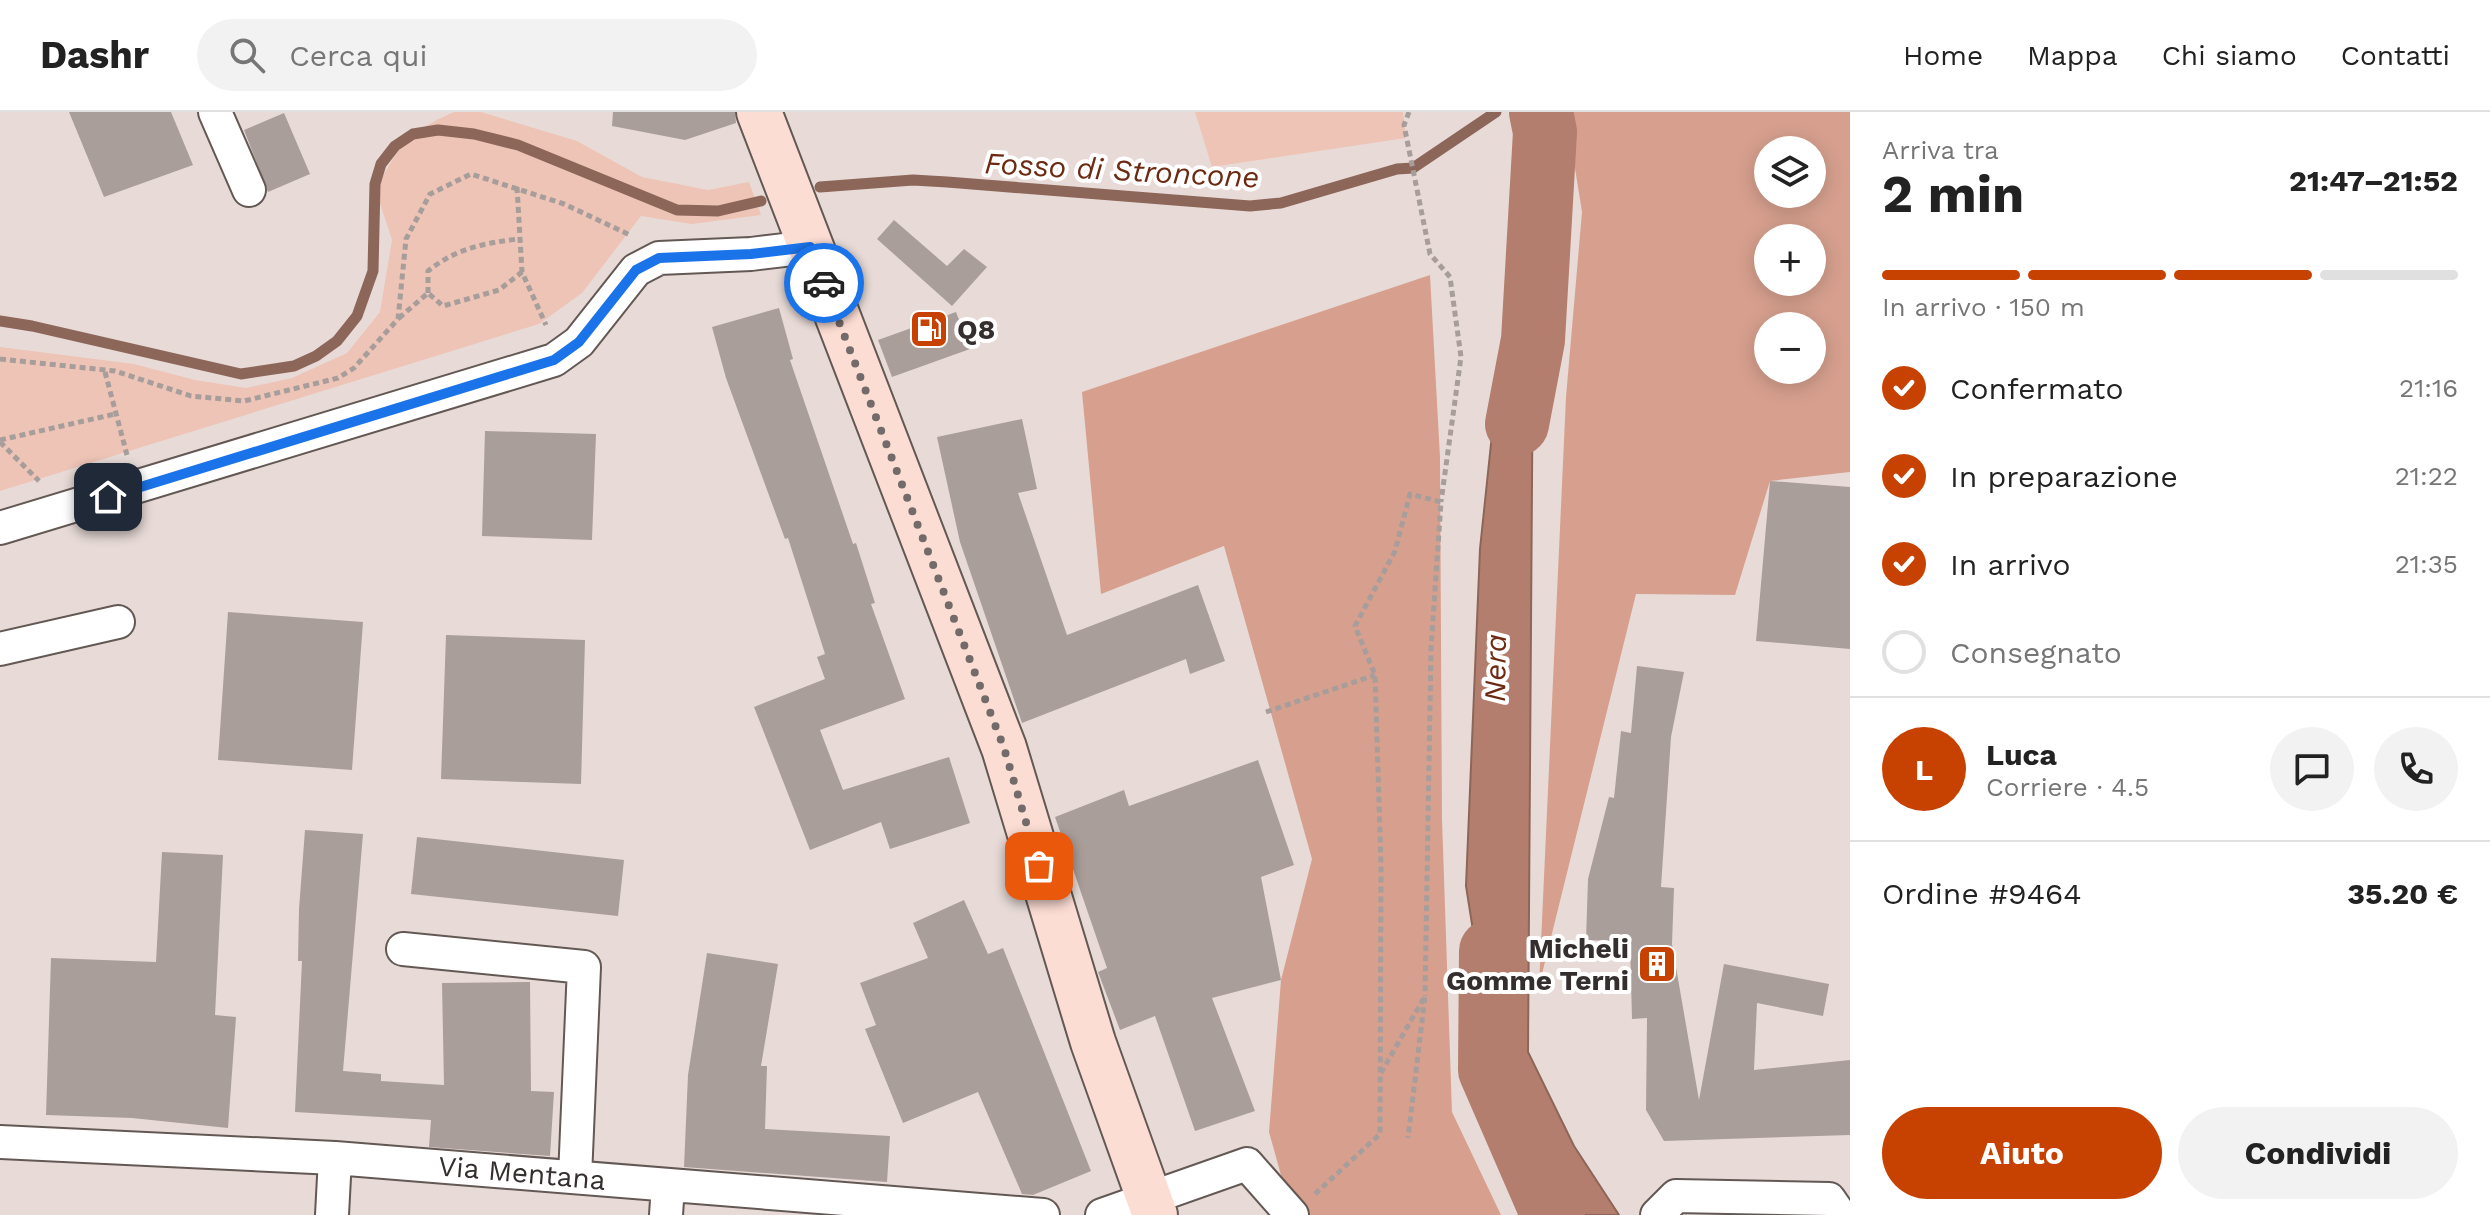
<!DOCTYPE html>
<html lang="it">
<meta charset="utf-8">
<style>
body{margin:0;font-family:"Work Sans",sans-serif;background:#f2f2f2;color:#222;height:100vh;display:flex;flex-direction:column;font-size:30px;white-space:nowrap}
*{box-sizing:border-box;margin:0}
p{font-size:26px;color:#767676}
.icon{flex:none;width:44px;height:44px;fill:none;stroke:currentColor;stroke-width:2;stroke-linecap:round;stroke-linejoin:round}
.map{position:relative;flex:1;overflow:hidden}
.details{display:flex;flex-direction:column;background:#fff;width:640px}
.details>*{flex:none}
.tools{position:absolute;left:1754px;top:24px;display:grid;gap:16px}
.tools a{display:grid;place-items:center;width:72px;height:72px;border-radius:50%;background:#fff;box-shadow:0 4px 20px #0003;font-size:40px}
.pin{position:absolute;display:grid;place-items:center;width:68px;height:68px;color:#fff;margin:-34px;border-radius:16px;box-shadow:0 4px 12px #0006}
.courier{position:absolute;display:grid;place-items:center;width:80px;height:80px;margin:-40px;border:6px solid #1a73e8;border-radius:50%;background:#fff;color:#222;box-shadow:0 2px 10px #0007}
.summary em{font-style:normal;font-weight:700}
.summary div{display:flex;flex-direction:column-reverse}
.summary{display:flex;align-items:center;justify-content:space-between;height:136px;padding:0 32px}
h1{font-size:52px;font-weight:700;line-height:60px}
.bar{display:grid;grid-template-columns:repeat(4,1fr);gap:12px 8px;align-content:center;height:96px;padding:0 32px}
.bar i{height:10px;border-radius:6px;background:#e0e0e0}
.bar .selected{background:#c74100}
.bar p{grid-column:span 4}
.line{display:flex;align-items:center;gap:20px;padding:0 32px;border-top:2px solid #e0e0e0}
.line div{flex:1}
.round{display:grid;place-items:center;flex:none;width:84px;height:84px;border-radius:42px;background:#f2f2f2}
ol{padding:0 32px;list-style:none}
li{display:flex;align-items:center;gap:24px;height:88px}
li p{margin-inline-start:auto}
li .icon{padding:8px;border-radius:50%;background:#c74100;color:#fff;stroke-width:4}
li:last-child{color:#767676}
li i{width:44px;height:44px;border:4px solid #e0e0e0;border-radius:50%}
.primary-button{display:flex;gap:16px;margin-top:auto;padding:16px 32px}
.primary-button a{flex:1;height:92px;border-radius:48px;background:#c74100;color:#fff;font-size:32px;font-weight:700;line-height:92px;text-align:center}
.primary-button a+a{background:#f2f2f2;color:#222}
header{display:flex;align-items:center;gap:48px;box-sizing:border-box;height:112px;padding:0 40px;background:#fff;border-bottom:2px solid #e0e0e0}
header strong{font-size:38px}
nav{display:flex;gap:44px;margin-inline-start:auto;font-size:28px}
.search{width:560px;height:72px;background:#f2f2f2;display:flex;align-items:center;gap:20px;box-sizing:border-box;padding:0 28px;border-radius:44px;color:#767676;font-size:30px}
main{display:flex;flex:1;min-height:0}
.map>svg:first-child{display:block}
</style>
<header>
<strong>Dashr</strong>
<div class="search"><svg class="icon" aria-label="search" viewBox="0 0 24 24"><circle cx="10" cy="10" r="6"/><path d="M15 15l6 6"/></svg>Cerca qui</div>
<nav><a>Home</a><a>Mappa</a><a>Chi siamo</a><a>Contatti</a></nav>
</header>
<main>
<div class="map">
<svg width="1850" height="1103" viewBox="0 0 1850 1103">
<rect width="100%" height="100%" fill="#e8dbd7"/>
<!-- green -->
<path fill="#edc4b6" d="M454 0H481L577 29 642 65 708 78 749 70 761 103 692 112 641 104 582 181 539 212 0 379V235L134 252 195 268 246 276 292 266 347 241 380 200 392 128 376 79C395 37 411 18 454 0Z
M1195 0H1403L1406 26 1212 55Z"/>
<!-- forest -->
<path fill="#d7a08e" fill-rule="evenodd" d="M1566 0H1850V360L1770 369 1735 483 1636 482 1539 874 1566 285 1582 100ZM1768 38H1812V82H1768ZM1768 126H1812V170H1768ZM1768 214H1812V258H1768Z
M1430 163 1440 345 1442 707 1452 1000 1501 1103H1292L1269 1020 1281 868 1312 747 1224 434 1101 482 1082 280Z"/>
<!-- water -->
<path fill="#b37e6d" stroke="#8d665a" stroke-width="2" d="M1502 227 1533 228 1528 940 1574 1034 1619 1103H1533L1511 1061 1466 774 1480 437Z"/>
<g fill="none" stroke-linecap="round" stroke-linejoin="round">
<!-- stream -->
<path stroke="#8d665a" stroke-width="11" d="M820 75 913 68 947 70 1250 94 1281 91 1397 57 1413 56 1496 0
M0 209 32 214 241 262 294 254 316 244 337 229 357 204 373 159 375 72 381 52 395 34 413 22 438 18 474 22 518 33 677 98 718 99 761 89"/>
<!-- river -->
<path stroke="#b37e6d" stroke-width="64" d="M1517 312 1533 228 1545 20 1541 0
M1491 839 1490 958 1553 1103"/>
</g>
<!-- building -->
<path fill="#aa9e9a" d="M69 0H171L193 53 104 85Z
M613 0H735L736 11 685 28 612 14Z
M284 1 310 62 268 80 244 18Z
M894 108 947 154 964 137 987 155 952 194 877 127Z
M779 196 793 247 790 248 853 432 856 431 875 491 871 492 905 587 820 618 843 678 949 645 970 711 890 737 881 710 810 738 754 595 825 567 817 545 825 542 788 426 785 427 726 266 712 215Z
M956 200 970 237 892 265 878 228Z
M1022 307 1037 377 1018 381 1067 523 1198 473 1225 549 1190 562 1186 547 1022 611 960 430 937 325Z
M485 319 596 322 592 428 482 424Z
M1770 369 1850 375V537L1756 529Z
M228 500 363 510 352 658 218 648Z
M446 523 585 528 581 672 441 667Z
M1637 554 1684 560 1671 625 1661 775 1674 776 1672 832 1699 988 1724 852 1829 872 1823 904 1757 891 1754 958 1850 948V1023L1664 1029 1646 998 1647 906 1632 907 1630 830 1586 828 1588 767 1609 685 1614 686 1621 619 1631 621Z
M1258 648 1294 753 1261 765 1281 868 1212 886 1255 999 1195 1019 1155 904 1120 918 1098 860 1107 856 1055 705 1124 678 1129 694Z
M305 718 363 722 343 959 381 962V969L444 973 442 871 530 870 531 979 554 980 550 1044 429 1035 431 1008 295 1000 302 849H298L299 797Z
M417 725 624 748 618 804 411 782Z
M162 740 223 743 215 903 236 905 228 1016 132 1006 46 1003 51 846 156 850Z
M964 788 988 842 1003 836 1091 1059 1033 1083 1022 1082 978 980 903 1011 865 917 876 913 860 871 928 846 913 811Z
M707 841 778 852 761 954H767L765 1017 890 1024 887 1070 684 1055 688 963Z"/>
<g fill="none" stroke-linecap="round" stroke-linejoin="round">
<!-- street casing -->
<g stroke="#635854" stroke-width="36">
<path id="street" d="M215 0 249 78
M0 416 554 248 579 230 636 158 659 146 751 142 810 135
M0 537 118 510
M403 837 584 855 575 1065
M0 1030 335 1046 1043 1103
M332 1103 335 1046
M666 1103 668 1073
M1102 1103 1247 1052 1292 1103
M1657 1103 1676 1084 1829 1087 1840 1103"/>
</g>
<!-- secondary casing -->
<g stroke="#635854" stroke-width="48">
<path id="secondary" d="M759 0 1004 636 1093 930 1155 1103"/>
</g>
<!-- path -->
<path stroke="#a79d9a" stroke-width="5" stroke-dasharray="6 4" stroke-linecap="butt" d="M1409 0 1404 13 1430 142 1450 165 1461 245 1441 390
M517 75 522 160 546 213
M428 181V159C455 137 484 131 518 127
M399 206 428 181 443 194 499 178 522 160
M0 247 115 259 191 284 244 289 338 266 354 256 398 207 406 127 430 82 471 62 564 92 630 123
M105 260 127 343
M0 328 115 302
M0 330 39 369
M1266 600 1375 563
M1381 961 1425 884 1408 1026
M1315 1082 1380 1022 1381 754 1375 563 1355 514 1395 439 1410 382 1441 390 1431 536 1425 884"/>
<!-- street -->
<use href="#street" stroke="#fff" stroke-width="32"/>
<!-- secondary -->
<use href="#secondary" stroke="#fcddd4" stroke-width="44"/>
</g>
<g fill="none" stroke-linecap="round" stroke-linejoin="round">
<!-- done -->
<path stroke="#736b69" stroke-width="8" stroke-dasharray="0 14.4" d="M824 171 1004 636 1039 754"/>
<!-- route -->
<path stroke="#1a73e8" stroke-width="10" d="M108 385 554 248 579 230 636 158 659 146 751 142 810 135 824 171"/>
</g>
<!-- icons -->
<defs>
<g id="fuel-square" transform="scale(2)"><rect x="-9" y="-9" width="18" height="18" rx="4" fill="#c74100" stroke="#fff"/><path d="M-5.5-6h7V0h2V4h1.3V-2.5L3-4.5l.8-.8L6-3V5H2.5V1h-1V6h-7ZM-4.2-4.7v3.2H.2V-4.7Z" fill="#fff"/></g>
<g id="building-square" transform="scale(2)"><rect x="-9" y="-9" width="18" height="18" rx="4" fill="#c74100" stroke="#fff"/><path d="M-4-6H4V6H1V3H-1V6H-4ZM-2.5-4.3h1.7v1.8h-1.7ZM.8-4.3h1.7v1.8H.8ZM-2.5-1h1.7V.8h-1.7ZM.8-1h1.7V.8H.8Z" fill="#fff"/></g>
</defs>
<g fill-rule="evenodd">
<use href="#fuel-square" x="929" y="217"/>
<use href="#building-square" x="1657" y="852"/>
</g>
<g text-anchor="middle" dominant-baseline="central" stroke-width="8" stroke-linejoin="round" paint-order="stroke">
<!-- poi labels -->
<g font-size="28" font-weight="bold" fill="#342f2e" stroke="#fff" text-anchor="start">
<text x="957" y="217">Q8</text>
<text x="1629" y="836" text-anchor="end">Micheli<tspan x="1629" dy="32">Gomme Terni</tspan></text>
</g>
<!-- street labels -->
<g font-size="28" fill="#342f2e" stroke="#fff">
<text transform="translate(522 1061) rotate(5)">Via Mentana</text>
</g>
<!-- water labels -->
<g font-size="30" font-style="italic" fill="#6d2a13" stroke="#fff">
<text transform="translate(1122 58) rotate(3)">Fosso di Stroncone</text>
<text transform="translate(1495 556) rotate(-89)">Nera</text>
</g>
</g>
</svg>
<div class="tools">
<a><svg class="icon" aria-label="layers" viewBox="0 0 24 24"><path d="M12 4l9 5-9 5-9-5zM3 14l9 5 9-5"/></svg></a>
<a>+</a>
<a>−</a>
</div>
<div class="pin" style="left:1039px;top:754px;background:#ea580c"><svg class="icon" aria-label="bag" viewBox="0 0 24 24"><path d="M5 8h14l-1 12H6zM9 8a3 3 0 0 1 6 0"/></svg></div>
<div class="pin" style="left:108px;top:385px;background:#1f2937"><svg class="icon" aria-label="home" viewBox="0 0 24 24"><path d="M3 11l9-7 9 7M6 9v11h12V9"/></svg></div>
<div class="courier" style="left:824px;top:171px"><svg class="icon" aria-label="car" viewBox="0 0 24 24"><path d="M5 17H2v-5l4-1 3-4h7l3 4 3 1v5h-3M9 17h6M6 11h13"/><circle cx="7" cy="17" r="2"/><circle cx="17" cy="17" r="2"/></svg></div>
</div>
<section class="details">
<div class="summary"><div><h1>2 min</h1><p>Arriva tra</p></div><em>21:47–21:52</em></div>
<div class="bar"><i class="selected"></i><i class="selected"></i><i class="selected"></i><i></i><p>In arrivo · 150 m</p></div>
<ol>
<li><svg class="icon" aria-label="check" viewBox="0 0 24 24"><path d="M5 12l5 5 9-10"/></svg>Confermato<p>21:16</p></li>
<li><svg class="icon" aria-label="check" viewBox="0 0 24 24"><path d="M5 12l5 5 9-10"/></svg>In preparazione<p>21:22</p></li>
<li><svg class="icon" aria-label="check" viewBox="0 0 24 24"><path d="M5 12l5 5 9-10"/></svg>In arrivo<p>21:35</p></li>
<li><i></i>Consegnato</li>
</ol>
<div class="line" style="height:144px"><b class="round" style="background:#c74100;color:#fff">L</b><div><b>Luca</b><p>Corriere · 4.5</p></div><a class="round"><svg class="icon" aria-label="chat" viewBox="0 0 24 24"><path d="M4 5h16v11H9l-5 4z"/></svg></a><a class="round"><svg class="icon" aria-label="phone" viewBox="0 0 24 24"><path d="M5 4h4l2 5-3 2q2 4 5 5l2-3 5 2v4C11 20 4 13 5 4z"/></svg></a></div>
<div class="line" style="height:104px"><div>Ordine #9464</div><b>35.20 €</b></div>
<div class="primary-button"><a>Aiuto</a><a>Condividi</a></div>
</section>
</main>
